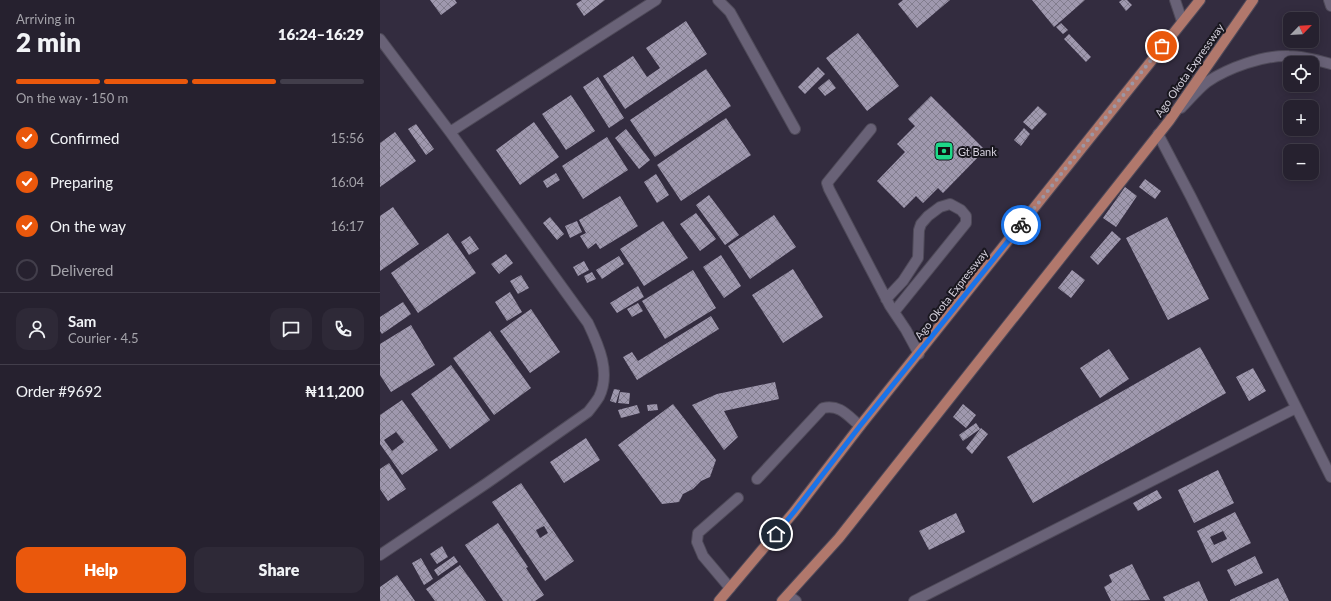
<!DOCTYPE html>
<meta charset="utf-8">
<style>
body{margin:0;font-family:Lato,sans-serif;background:#2e2937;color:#f1f3f6;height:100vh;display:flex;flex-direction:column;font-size:15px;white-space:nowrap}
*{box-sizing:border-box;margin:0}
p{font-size:13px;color:#a4a3aa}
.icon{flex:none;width:22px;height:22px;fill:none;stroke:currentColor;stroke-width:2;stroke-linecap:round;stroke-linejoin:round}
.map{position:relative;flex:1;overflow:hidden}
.side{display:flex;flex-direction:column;background:#26212f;width:380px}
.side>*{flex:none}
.needle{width:26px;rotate:65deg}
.buttons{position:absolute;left:903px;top:12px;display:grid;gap:8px}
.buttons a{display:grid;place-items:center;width:36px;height:36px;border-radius:8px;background:#26212f;box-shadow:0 2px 10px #0003,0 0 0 1px #423e4b;font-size:20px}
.pin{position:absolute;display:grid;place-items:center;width:34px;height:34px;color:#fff;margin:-17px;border:2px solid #fff;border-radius:50%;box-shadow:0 1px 4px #0007}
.courier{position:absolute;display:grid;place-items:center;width:40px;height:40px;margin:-20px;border:3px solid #1a73e8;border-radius:50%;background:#fff;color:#222;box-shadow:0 1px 5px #0007}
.summary em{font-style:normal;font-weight:800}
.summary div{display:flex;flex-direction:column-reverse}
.summary{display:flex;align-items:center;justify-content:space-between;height:68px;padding:0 16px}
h1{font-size:26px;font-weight:800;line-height:30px}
.bar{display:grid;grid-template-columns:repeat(4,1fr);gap:6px 4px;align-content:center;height:48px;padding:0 16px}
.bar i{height:5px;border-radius:3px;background:#423e4b}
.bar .current{background:#ea580c}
.bar p{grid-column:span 4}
.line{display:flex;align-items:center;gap:10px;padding:0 16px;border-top:1px solid #423e4b}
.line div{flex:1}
.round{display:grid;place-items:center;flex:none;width:42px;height:42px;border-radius:12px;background:#2e2937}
ol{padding:0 16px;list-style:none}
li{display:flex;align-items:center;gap:12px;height:44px}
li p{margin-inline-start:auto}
li .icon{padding:4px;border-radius:50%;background:#ea580c;color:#fff;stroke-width:4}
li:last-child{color:#a4a3aa}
li i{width:22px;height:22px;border:2px solid #423e4b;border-radius:50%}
.cta{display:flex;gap:8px;margin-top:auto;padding:8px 16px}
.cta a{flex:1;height:46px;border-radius:12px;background:#ea580c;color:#fff;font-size:16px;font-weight:800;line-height:46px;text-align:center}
.cta a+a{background:#2e2937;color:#f1f3f6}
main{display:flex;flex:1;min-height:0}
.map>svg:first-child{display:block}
</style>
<main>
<section class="side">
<div class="summary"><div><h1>2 min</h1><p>Arriving in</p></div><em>16:24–16:29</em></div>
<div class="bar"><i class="current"></i><i class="current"></i><i class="current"></i><i></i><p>On the way · 150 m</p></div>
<ol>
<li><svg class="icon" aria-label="check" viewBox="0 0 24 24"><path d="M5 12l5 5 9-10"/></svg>Confirmed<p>15:56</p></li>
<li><svg class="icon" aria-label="check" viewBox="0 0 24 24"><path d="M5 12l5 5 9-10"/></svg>Preparing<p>16:04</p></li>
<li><svg class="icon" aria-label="check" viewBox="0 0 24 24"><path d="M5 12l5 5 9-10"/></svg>On the way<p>16:17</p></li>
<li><i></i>Delivered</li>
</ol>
<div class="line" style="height:72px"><a class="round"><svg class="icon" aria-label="person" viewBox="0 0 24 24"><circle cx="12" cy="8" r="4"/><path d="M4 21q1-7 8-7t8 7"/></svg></a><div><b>Sam</b><p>Courier · 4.5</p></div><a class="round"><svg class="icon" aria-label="chat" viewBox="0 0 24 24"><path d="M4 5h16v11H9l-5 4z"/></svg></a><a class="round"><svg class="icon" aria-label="phone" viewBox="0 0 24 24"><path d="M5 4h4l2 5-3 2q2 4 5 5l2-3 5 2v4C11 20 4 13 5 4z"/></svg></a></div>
<div class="line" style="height:52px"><div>Order #9692</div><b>₦11,200</b></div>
<div class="cta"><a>Help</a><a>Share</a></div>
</section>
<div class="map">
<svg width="951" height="601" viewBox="0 0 951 601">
<defs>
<pattern id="building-cross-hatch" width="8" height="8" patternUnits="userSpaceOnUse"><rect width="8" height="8" fill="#9f98ae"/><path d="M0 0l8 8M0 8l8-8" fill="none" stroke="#827d8e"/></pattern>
</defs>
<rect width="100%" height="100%" fill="#332c3f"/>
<!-- building -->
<path fill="url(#building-cross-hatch)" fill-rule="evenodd" d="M50 0H75L77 3 61 15Z
M202 0H225L204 16 196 4Z
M523 0H570L537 28 518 4Z
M652 0H705L674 27Z
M742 0H747L752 5 746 11 739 2Z
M306 21 327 54 245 109 223 76 253 56 267 77 280 68 266 48Z
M681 23 688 30 683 34 676 27Z
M478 33 519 86 487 111 446 58Z
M689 34 711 57 706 62 684 39Z
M438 67 445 74 425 94 418 87Z
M326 69 351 106 275 157 250 120Z
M218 77 244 118 229 128 203 87Z
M449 79 456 88 445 96 438 88Z
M191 95 215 131 186 150 162 114Z
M551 96 605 150 563 193 558 188 543 203 536 196 524 208 497 181 525 152 517 144 535 126 528 119Z
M658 106 667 114 652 130 643 122Z
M346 118 371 155 301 201 277 165Z
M154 122 179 157 140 185 116 150Z
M36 124 54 149 46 155 28 129Z
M644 128 650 134 641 146 634 140Z
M246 129 270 160 259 169 235 138Z
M15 132 36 161 0 187V143Z
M227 137 248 170 203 199 182 166Z
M176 173 180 180 167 188 163 181Z
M276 174 289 195 277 203 264 182Z
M765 179 781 191 775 199 759 187Z
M745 187 757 196 736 227 723 218Z
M329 195 359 235 345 245 316 205Z
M240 196 258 226 220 249 216 243 208 249 200 236 206 233 199 220Z
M13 207 39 244 0 271V216Z
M316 213 336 239 320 251 300 224Z
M394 215 416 247 370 279 348 246Z
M170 217 184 234 177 240 163 223Z
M787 217 829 299 788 320 746 238Z
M197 221 202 232 190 238 185 226Z
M283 221 308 258 264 286 240 249Z
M732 231 741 239 718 265 710 257Z
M68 233 96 273 38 313 11 273Z
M90 236 99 249 89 255 81 242Z
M126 254 133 263 119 274 111 264Z
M341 255 361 286 344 298 323 267Z
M239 256 244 264 222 279 216 270Z
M204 261 209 270 198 276 193 267Z
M413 269 443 317 403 343 372 295Z
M313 270 336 308 285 339 262 301Z
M692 270 705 280 691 298 678 288Z
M212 272 216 279 207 283 204 276Z
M141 275 149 288 138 294 130 281Z
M258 286 264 297 237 313 230 303Z
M130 292 142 312 127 321 115 302Z
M23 302 31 314 2 334 0 331V317Z
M258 303 263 311 252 317 247 309Z
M151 309 180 352 150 373 120 331Z
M331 316 339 329 257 380 243 357 252 352 258 361Z
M31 325 55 365 11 392 0 375V344Z
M110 331 151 388 114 415 73 358Z
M820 347 846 393 653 503 627 457Z
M729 349 749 379 720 398 700 368Z
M71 365 110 420 70 449 31 394Z
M873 368 886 391 869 401 856 377Z
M395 382 399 399 344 411 358 437 344 450 312 405 337 394Z
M234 389 240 390 236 403 230 401Z
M240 392 250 393 249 404 238 403Z
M22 400 58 450 22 475 0 444V415ZM16 432 24 442 12 451 4 440Z
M277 404 278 410 268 411 267 405Z
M293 404 336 460 330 477 321 481 313 489 303 494 299 502 282 504 238 445Z
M583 404 596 415 586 428 573 417Z
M257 405 260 413 241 418 238 410Z
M596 423 600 429 583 441 579 435Z
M601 428 608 434 592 454 586 448Z
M206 438 220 460 184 483 170 462Z
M9 463 26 489 8 501 0 489V469Z
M838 470 854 503 814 523 798 490Z
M141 483 194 561 165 581 112 502ZM164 526 168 533 160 538 156 530Z
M777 490 782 498 758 511 753 503Z
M855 512 871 543 832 563 817 531ZM843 531 847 539 834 545 830 537Z
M576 513 585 532 549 550 539 531Z
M118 523 148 567 146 568 164 595 155 601H123L85 545Z
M62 546 68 557 57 564 50 554Z
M74 556 78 562 58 576 54 570Z
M875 556 883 573 855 586 847 570Z
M41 558 53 579 44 585 32 563Z
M752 564 770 600 731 601 724 587 732 582 729 575Z
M80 565 106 601H55L46 589Z
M17 575 35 601H0V587Z
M898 578 909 601H850V600Z
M819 581 828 601H785L783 597Z"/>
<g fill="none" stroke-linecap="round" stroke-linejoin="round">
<!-- minor casing -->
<g stroke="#4f4a59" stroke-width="12">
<path id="minor" d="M338 0 350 12 415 129
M795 0 802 21
M949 0 951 6
M0 39 70 132 208 323C219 346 231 373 219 397 216 402 212 407 208 412L107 483 0 555
M801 108C809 100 818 89 827 82 848 68 883 55 909 56 923 56 937 60 951 64
M491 129 447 183 449 189 510 306 526 330 539 354
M70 132 276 0
M778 134 811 197 951 477
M506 299 523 281 538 258 539 230 541 224 548 216 560 207 570 204 581 210 586 216V223L514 312
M377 479 443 408C460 404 468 416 480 426
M350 588 323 556 317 542 318 533 358 498
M408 595 416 601
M534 601 916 408"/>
</g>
<!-- major casing -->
<g stroke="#4f4a59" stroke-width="12">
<path id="major" d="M339 601 414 512 480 426 820 0
M402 601 459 538 789 121 873 0"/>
</g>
<!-- minor -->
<use href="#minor" stroke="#696277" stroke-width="10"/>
<!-- major -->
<use href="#major" stroke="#b1786c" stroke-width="10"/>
</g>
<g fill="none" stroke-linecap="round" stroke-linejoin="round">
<!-- done -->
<path stroke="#9c97a6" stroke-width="4" stroke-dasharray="0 7.2" d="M641 225 782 46"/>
<!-- route -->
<path stroke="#1a73e8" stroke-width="5" d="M396 534 414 512 480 426 641 225"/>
</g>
<!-- icons -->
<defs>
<g id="bank-square" transform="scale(1)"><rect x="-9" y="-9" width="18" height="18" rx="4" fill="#1ed888" stroke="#19171f"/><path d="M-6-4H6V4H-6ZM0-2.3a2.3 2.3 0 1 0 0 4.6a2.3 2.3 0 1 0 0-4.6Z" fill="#111"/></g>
</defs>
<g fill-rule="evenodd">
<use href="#bank-square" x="564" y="151"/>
</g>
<g text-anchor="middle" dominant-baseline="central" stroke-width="4" stroke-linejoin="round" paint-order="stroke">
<!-- street labels -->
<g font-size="11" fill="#d5d1dd" stroke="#19171f">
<text transform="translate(809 70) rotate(-55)">Ago Okota Expressway</text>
<text transform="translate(571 294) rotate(-52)">Ago Okota Expressway</text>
</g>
<!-- poi labels -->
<g font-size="11" fill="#d5d1dd" stroke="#19171f" text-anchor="start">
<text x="578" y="151">Gt Bank</text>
</g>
</g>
</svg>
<div class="buttons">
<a><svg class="needle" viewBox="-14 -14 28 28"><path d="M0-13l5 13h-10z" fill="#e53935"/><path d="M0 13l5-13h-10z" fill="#a4a3aa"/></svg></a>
<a><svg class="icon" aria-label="locate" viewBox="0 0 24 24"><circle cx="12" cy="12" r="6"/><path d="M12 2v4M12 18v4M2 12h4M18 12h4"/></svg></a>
<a>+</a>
<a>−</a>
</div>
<div class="pin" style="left:782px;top:46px;background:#ea580c"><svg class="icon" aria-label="bag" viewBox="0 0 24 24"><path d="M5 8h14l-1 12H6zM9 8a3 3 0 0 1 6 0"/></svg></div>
<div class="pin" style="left:396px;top:534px;background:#1f2937"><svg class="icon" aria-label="home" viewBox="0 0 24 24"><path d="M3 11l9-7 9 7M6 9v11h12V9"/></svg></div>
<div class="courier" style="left:641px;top:225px"><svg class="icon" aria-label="bike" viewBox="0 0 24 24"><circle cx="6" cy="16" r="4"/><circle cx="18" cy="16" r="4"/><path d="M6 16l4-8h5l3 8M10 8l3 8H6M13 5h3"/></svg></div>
</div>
</main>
